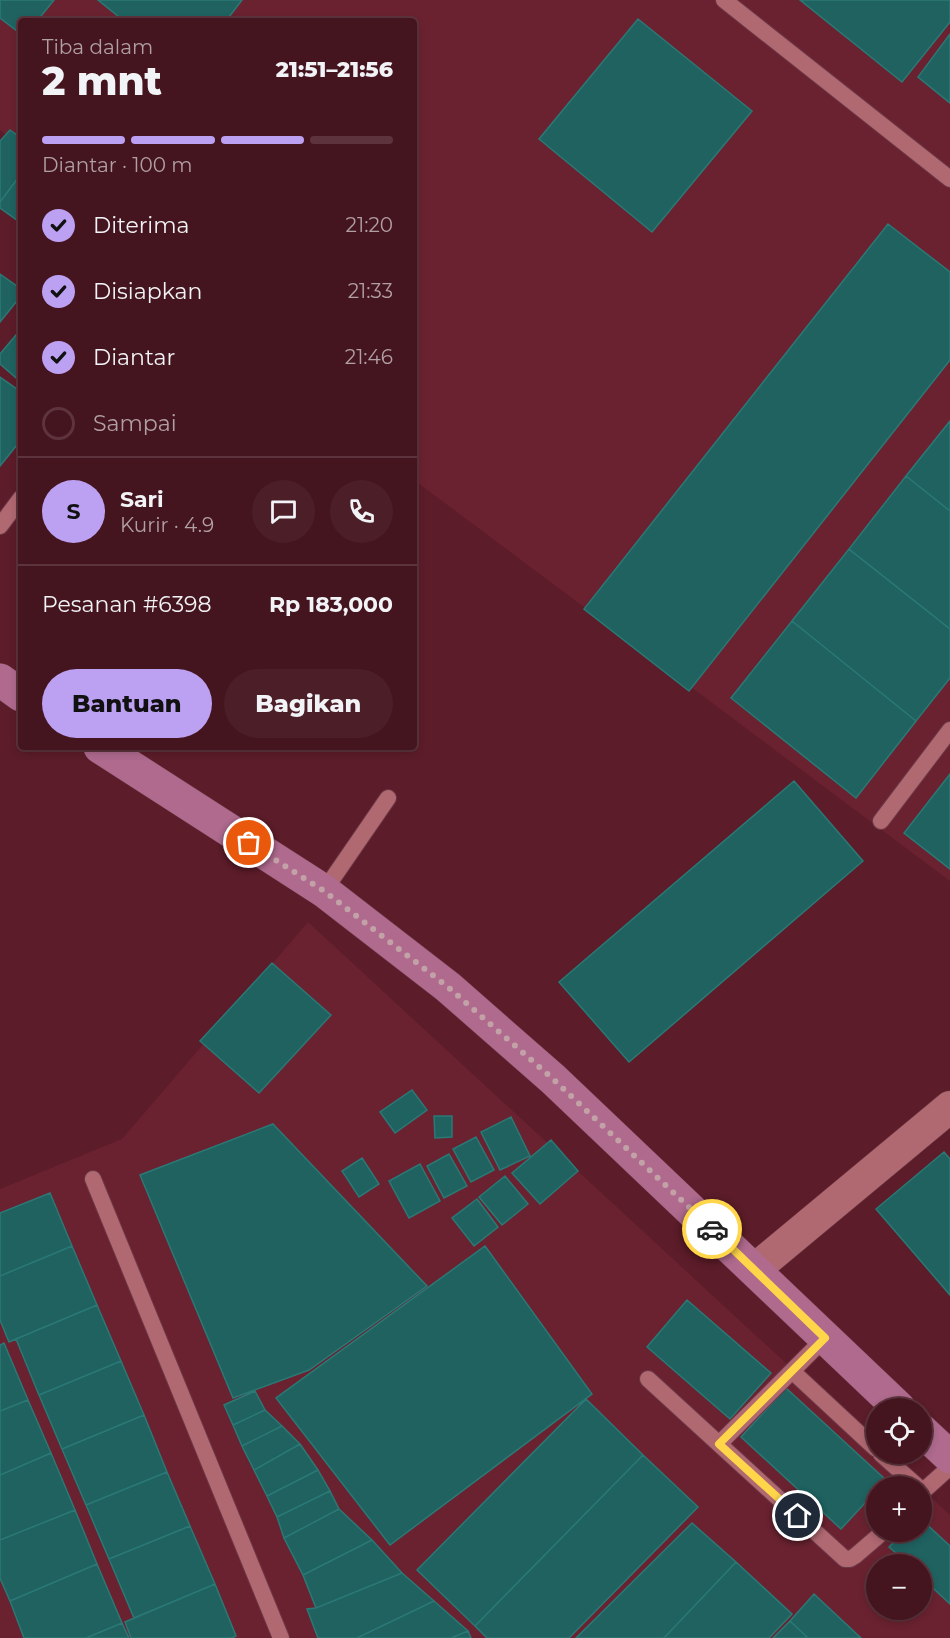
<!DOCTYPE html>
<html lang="id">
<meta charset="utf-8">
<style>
body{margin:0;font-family:Montserrat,sans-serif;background:#4c1e28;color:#f1f3f6;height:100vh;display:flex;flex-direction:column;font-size:22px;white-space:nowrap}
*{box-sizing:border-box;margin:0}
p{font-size:20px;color:#b09fa4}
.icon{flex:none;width:33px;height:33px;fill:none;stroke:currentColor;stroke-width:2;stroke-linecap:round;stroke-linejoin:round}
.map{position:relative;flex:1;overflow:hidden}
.sheet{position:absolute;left:18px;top:18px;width:399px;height:732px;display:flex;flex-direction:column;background:#45151f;border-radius:6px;box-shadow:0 3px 9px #0003,0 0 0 2px #5d343d}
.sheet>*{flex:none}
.tools{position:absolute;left:866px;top:1398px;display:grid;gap:12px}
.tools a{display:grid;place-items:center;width:66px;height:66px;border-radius:50%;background:#45151f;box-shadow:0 3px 9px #0003,0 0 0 2px #5d343d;font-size:30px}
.pin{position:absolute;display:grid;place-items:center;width:51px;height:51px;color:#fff;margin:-26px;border:3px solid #fff;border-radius:50%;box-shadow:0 2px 6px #0007}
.courier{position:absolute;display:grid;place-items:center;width:60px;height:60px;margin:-30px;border:4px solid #ffd54a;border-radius:50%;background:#fff;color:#222;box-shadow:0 2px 8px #0007}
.overview em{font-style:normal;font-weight:800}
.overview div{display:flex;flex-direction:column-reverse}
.overview{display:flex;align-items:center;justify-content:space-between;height:102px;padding:0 24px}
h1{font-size:39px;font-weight:800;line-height:45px}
.bar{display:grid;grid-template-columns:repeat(4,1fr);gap:9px 6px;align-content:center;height:72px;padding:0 24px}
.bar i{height:8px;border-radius:4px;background:#5d343d}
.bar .active{background:#bca0f2}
.bar p{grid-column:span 4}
.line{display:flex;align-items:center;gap:15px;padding:0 24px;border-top:2px solid #5d343d}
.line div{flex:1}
.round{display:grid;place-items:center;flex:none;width:63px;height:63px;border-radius:32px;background:#4c1e28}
ol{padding:0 24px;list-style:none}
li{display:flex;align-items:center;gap:18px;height:66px}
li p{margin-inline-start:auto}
li .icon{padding:6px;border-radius:50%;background:#bca0f2;color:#111;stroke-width:4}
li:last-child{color:#b09fa4}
li i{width:33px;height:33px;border:3px solid #5d343d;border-radius:50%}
.primary-button{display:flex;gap:12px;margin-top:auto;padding:12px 24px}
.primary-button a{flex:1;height:69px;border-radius:36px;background:#bca0f2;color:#111;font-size:24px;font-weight:800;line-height:69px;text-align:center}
.primary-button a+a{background:#4c1e28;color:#f1f3f6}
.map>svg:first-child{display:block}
</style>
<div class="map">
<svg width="950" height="1638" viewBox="0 0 950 1638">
<rect width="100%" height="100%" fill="#5c1c29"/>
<!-- built -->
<path fill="#6a2230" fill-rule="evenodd" d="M0 0H950V881L414 480V21H21V145L0 130Z
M308 922 919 1486H876V1532H921V1488L950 1515V1638H0V1189L122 1139ZM876 1564H921V1610H876Z"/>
<!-- building -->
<path fill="#1f6260" stroke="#2b7976" stroke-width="1.5" d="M0 0H54L37 21H21V34L0 18Z
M98 0H242L226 21H124Z
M800 0H950V22L902 82Z
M638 19 752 111 652 232 539 139Z
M950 34V103L918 77Z
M10 130 21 138V174L0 202V141Z
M21 174V223L0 208V202Z
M888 224 950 272V360L689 691 584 609Z
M0 274 21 289V296L0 322Z
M21 329V382L0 364V354Z
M0 377 21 392V440L0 466Z
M950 421V511L906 476Z
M906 476 950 511V629L849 549Z
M849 549 950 629V678L916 721 792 621Z
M792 621 916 721 856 798 731 698Z
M950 774V869L904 833Z
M794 781 863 861 629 1062 559 982Z
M272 963 331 1015 259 1093 200 1041Z
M412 1090 427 1110 395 1133 380 1112Z
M434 1116H452V1137L435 1138Z
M511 1117 530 1156 500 1170 481 1132Z
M273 1124 427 1286 309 1370 233 1398 140 1175Z
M476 1137 494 1170 471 1182 453 1149Z
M551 1140 578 1171 540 1204 512 1173Z
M944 1152 950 1159V1295L876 1209Z
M449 1154 467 1186 444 1198 427 1166Z
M362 1158 379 1184 359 1197 342 1171Z
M420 1164 440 1201 409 1218 389 1181Z
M505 1176 528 1204 502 1225 479 1197Z
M50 1193 72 1246 0 1276V1213Z
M477 1199 498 1227 474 1246 452 1218Z
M72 1246 97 1305 9 1342 0 1320V1276Z
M485 1246 592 1394 390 1545 276 1398Z
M687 1300 771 1373 730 1419 647 1347Z
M97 1305 121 1361 39 1395 16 1339Z
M4 1343 28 1400 0 1411V1345Z
M121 1361 144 1415 62 1449 39 1395Z
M786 1388 886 1480 880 1486H876V1491L841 1529 741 1437Z
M255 1391 265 1410 233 1425 224 1405Z
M586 1399 643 1455 475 1626 417 1570Z
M28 1400 51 1453 0 1475V1411Z
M265 1410 282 1426 242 1446 233 1425Z
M144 1415 167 1472 86 1505 62 1449Z
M282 1426 300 1444 254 1470 242 1446Z
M300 1444 318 1470 267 1496 254 1470Z
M51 1453 75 1510 0 1540V1475Z
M643 1455 698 1507 569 1638H487L475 1626Z
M318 1470 330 1491 277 1517 267 1496Z
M167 1472 190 1526 109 1559 86 1505Z
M330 1491 339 1509 284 1538 277 1517Z
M339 1509 372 1540 303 1575 284 1538Z
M75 1510 97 1564 10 1601 0 1578V1540Z
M921 1519 950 1546V1604L921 1577V1564H908L889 1547 904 1532H921Z
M692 1523 736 1562 664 1638H576Z
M190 1526 215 1584 134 1618 109 1559Z
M372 1540 402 1573 316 1608 303 1575Z
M736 1562 792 1614 769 1638H664Z
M97 1564 122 1623 86 1638H24L10 1601Z
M402 1573 434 1601 357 1638H318L307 1609 316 1608Z
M215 1584 236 1636 232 1638H131L125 1622Z
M814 1594 861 1638H808L790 1621Z
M434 1601 468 1631 451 1638H357Z
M790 1621 808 1638H773Z
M122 1623 129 1638H86Z
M468 1631 471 1638H451Z"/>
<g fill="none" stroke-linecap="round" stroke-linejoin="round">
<!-- service casing -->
<g stroke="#6b3846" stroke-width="18">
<path id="service" d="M724 0 950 179
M0 526 21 498
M881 821 950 730
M324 891 388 798
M93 1179 281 1638
M825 1338 719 1444 845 1559H850L855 1556 883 1532
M792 1371 876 1449
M648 1379 719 1444
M881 1454 917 1486
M921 1493 950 1467"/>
</g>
<!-- minor casing -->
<g stroke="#6b3846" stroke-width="33">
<path id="minor" d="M754 1270 950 1107"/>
</g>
<!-- secondary casing -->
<g stroke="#6b3846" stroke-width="34">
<path id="secondary" d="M0 680 21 695
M100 747 324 891 448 987 553 1079 899 1408
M921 1430 950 1457"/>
</g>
<!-- service -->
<use href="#service" stroke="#b06871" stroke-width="16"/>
<!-- minor -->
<use href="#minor" stroke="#b06871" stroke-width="32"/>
<!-- secondary -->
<use href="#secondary" stroke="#af6a8e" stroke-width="33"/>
</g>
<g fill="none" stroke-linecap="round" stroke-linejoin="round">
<!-- done -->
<path stroke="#c3a2a7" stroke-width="6" stroke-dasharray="0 10.8" d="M249 843 324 891 448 987 553 1079 712 1229"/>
<!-- route -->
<path stroke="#ffd54a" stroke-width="8" d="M712 1229 825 1338 719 1444 798 1516"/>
</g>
</svg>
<div class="tools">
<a><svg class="icon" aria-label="locate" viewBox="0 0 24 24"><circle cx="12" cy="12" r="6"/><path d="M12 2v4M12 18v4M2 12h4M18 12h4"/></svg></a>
<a>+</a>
<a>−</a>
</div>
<div class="pin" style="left:249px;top:843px;background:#ea580c"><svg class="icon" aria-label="bag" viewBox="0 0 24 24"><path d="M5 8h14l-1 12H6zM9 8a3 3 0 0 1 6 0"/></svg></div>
<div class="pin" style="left:798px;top:1516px;background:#1f2937"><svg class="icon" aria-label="home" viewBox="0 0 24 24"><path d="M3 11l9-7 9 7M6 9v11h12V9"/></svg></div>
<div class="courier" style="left:712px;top:1229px"><svg class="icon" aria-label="car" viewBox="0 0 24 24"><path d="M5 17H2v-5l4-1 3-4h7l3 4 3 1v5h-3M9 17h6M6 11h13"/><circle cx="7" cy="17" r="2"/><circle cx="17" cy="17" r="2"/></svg></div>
<section class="sheet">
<div class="overview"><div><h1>2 mnt</h1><p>Tiba dalam</p></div><em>21:51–21:56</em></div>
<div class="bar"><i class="active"></i><i class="active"></i><i class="active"></i><i></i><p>Diantar · 100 m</p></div>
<ol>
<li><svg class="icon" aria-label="check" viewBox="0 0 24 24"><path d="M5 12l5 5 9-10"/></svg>Diterima<p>21:20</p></li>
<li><svg class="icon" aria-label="check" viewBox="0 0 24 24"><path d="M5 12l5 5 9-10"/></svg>Disiapkan<p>21:33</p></li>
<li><svg class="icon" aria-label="check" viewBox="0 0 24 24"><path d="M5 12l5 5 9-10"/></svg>Diantar<p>21:46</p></li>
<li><i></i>Sampai</li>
</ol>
<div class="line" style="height:108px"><b class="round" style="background:#bca0f2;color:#111">S</b><div><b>Sari</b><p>Kurir · 4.9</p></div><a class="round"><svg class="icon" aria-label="chat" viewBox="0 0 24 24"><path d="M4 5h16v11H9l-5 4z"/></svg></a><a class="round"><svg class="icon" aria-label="phone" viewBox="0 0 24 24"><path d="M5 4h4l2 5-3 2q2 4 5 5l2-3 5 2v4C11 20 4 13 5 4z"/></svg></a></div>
<div class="line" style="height:78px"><div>Pesanan #6398</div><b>Rp 183,000</b></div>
<div class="primary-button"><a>Bantuan</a><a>Bagikan</a></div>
</section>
</div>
